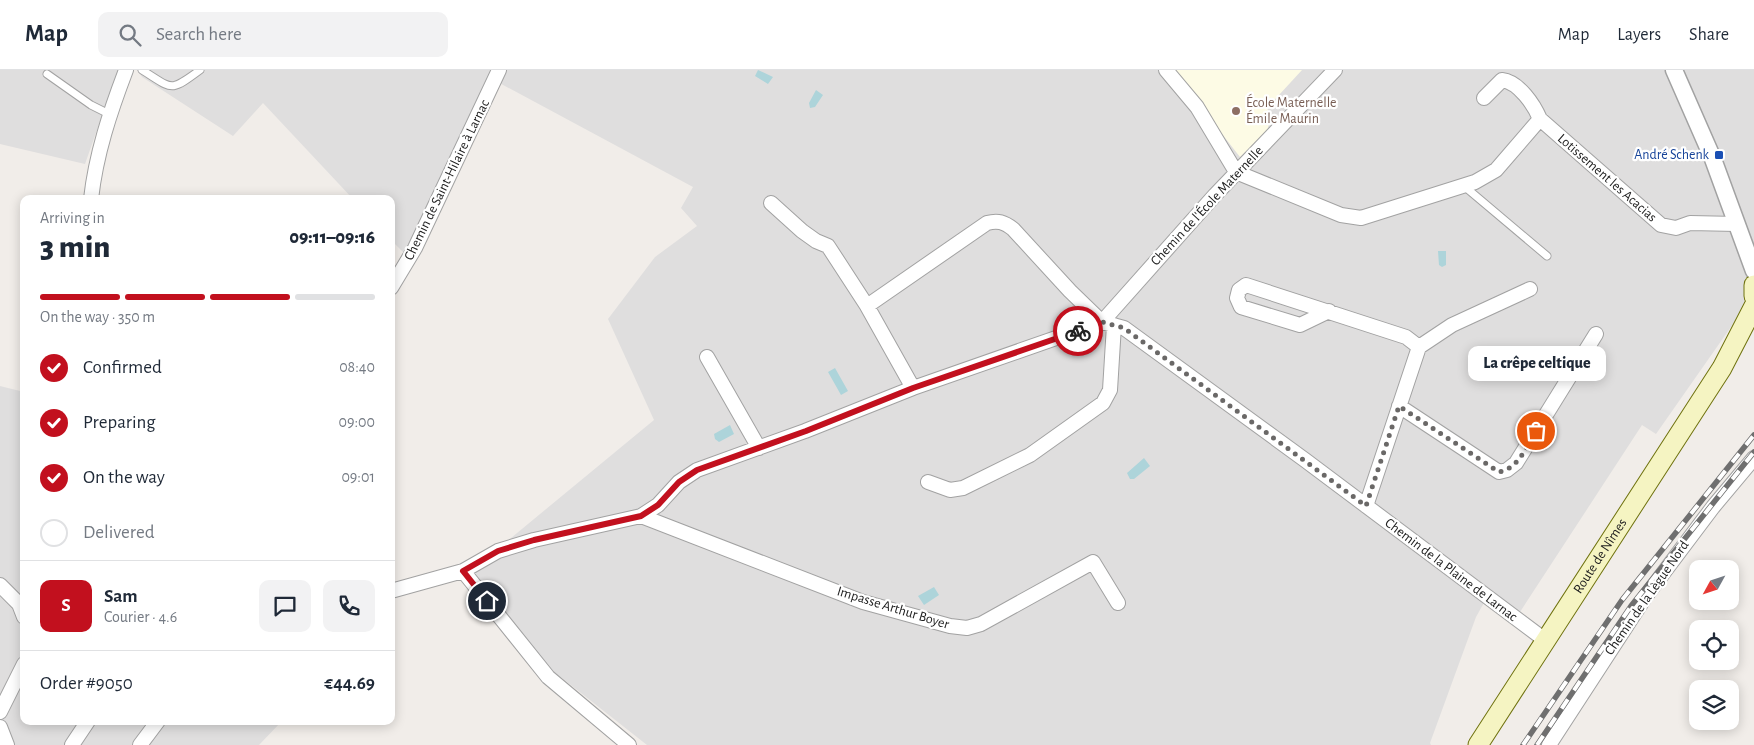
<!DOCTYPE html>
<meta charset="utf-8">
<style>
body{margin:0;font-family:"Alegreya Sans",sans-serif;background:#f2f2f3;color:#1f2937;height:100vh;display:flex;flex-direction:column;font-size:19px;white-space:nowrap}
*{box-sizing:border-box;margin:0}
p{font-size:16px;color:#747a83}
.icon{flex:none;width:28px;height:28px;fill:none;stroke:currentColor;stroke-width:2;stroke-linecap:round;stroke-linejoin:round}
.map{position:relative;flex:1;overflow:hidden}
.side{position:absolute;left:20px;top:125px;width:375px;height:530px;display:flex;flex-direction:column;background:#fff;border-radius:10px;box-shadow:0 2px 12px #0003}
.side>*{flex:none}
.needle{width:32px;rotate:230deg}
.controls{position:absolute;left:1689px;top:490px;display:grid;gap:10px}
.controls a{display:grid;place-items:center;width:50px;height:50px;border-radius:10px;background:#fff;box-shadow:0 2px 12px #0003;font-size:25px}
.pin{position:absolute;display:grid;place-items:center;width:42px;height:42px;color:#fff;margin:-21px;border:2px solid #fff;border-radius:50%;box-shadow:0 1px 5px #0007}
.courier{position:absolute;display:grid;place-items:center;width:50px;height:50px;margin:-25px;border:4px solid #c2101e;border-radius:50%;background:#fff;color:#222;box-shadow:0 1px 6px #0007}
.bubble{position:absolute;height:35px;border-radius:10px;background:#fff;box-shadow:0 2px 12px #0003;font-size:16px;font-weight:800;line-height:35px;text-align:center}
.summary em{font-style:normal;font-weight:800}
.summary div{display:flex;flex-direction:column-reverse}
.summary{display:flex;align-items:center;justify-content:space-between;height:85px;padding:0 20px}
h1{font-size:32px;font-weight:800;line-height:38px}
.bar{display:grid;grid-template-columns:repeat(4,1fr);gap:8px 5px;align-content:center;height:60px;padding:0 20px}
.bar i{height:6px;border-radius:4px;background:#e0e1e3}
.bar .current{background:#c2101e}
.bar p{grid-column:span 4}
.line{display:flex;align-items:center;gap:12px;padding:0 20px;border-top:1px solid #e0e1e3}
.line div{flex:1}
.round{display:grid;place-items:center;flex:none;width:52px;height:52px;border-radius:10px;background:#f2f2f3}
ol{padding:0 20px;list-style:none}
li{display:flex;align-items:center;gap:15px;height:55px}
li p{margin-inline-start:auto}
li .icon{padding:5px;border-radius:50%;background:#c2101e;color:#fff;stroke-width:4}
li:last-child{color:#747a83}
li i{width:28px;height:28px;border:2px solid #e0e1e3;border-radius:50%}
header{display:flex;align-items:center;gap:30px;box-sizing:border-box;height:70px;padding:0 25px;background:#fff;border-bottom:1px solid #e0e1e3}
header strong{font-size:24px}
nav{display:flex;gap:28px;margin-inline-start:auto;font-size:18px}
.search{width:350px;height:45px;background:#f2f2f3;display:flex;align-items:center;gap:12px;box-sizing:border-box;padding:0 18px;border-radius:10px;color:#747a83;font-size:19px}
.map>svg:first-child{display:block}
</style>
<header>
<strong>Map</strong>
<div class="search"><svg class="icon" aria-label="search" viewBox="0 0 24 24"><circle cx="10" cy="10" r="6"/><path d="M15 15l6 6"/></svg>Search here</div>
<nav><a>Map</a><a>Layers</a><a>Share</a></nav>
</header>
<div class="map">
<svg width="1754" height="675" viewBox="0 0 1754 675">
<rect width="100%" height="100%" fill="#f1ede9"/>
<!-- residential -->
<path fill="#dfdede" d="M0 0H118L85 94 0 74Z
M137 0H1754V224L1656 364 1642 355 1520 542 1490 522 1476 547 1430 673 1431 675H647L553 601 471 501 654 350 608 249 655 187 697 156 681 138 693 117 492 9 405 184 391 170V129H353L263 33 233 66 142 7Z
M0 316 24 322V651H282L259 675H0Z"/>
<!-- education -->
<path fill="#fdfbe5" d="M1172 0H1302L1267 38 1271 47 1267 61 1240 87Z"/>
<!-- water -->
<path fill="#add4da" d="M758 0 773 7 768 14 755 6Z
M816 20 823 25 815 37 810 38 809 33Z
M1438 181H1446V195L1442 197 1439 195Z
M835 298 848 321 841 325 828 302Z
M730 355 734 364 719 372 715 369 714 364Z
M1144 388 1150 396 1134 409H1130L1127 403Z
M934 517 939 525 924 535 918 526Z"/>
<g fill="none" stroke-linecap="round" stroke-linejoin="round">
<!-- service casing -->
<g stroke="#a2a2a2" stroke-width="9">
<path id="service" d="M142 0C173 19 169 23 200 0
M47 4 91 35 109 44
M1464 116 1547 186"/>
</g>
<!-- minor casing -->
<g stroke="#a2a2a2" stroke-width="16">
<path id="minor" d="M1166 0 1197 37 1236 102
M1484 28 1502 10C1519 12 1534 35 1540 49L1661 155 1676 158 1690 153 1737 154
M1236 102 1341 145 1361 148 1475 112 1496 100 1540 49
M91 129C96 84 110 42 126 0
M771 133 802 161 816 171 828 176 867 236 913 318
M391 218 415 178 499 0
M867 236 987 153C998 150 1004 152 1013 159L1070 221 1102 252 1215 125 1335 0
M1329 241 1300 255 1241 237 1237 228 1239 220 1246 215 1406 267 1419 277
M707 287 759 378
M1399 336 1499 402 1507 400 1516 393 1596 264
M928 412 950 420 963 418 1030 385 1103 333 1110 320 1114 255
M1366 436 1419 277 1452 255 1530 219
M641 446 863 532 950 556 967 558 981 554 1093 492 1118 533
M463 501 548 607 629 675
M0 515 19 534 24 547
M391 521 463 501 498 481 534 470 641 446 658 435 679 412 697 400 805 361 913 318 1102 252 1124 258 1305 390 1545 570
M0 642 24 594
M0 657 7 675
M72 675 88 651
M140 675 158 651
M1549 675 1646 526 1713 437 1754 388"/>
</g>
<!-- tertiary casing -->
<g stroke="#a2a2a2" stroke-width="19">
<path id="tertiary" d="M1674 0 1713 89 1754 201"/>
</g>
<!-- secondary casing -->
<g stroke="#6f720e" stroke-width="21">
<g id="secondary">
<path d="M1754 215V226"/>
<path id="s1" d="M1478 675 1722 298 1754 236"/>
</g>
</g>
<!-- service -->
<use href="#service" stroke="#fff" stroke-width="7"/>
<!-- minor -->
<use href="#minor" stroke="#fff" stroke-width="14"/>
<!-- tertiary -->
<use href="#tertiary" stroke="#fff" stroke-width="16"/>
<!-- secondary -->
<use href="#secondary" stroke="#f5f4c2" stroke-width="19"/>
<!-- rail casing -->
<g stroke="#6f6f6f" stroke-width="5.5">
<path id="rail" d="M1523 675 1622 530 1754 365
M1537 675 1631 536 1754 382"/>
</g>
<!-- rail -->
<use href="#rail" stroke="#fff" stroke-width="4" stroke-dasharray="11" stroke-linecap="butt"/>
</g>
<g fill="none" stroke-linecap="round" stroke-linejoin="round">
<!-- done -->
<path stroke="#6a6867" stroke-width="5" stroke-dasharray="0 9" d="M1078 261 1102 252 1124 258 1366 436 1399 336 1499 402C1518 399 1527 376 1536 361"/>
<!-- route -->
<path stroke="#c2101e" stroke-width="6" d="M487 531 463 501 498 481 534 470 641 446 658 435 679 412 697 400 806 361 913 318 1078 261"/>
</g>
<!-- markers -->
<circle fill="#8d6e63" stroke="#fff" stroke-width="2" cx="1236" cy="41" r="5"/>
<rect fill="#1a4fb4" stroke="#fff" stroke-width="2" x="1714" y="80" width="10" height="10" rx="2.5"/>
<g text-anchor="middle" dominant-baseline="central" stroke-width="4.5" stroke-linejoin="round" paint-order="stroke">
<!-- education labels -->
<g font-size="14" fill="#785e54" stroke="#fff" text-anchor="start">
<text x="1246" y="33">École Maternelle<tspan x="1246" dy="16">Émile Maurin</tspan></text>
</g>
<!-- transit labels -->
<g font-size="14" fill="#164399" stroke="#fff" text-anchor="end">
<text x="1709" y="85">André Schenk</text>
</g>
<!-- street labels -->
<g font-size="14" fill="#212121" stroke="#fff">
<text transform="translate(1607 108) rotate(41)">Lotissement les Acacias</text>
<text transform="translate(447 110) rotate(-64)">Chemin de Saint-Hilaire à Larnac</text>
<text transform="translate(1207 136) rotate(-47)">Chemin de l'École Maternelle</text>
<text stroke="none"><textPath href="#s1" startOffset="225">Route de Nîmes</textPath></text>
<text transform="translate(1451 500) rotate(37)">Chemin de la Plaine de Larnac</text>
<text transform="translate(1647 528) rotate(-55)">Chemin de la Lègue Nord</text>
<text transform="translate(893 538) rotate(17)">Impasse Arthur Boyer</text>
</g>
</g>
</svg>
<div class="controls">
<a><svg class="needle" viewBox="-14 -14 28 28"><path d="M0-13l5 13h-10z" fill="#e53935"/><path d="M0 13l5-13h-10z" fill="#747a83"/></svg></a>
<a><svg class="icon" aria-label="locate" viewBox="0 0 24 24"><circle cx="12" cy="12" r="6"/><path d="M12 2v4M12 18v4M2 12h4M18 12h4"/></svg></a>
<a><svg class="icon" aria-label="layers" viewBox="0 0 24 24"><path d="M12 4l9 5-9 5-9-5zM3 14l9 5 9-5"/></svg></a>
</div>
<div class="pin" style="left:1536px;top:361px;background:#ea580c"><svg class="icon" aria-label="bag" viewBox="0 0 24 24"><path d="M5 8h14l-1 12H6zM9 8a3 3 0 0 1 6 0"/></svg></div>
<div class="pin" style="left:487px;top:531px;background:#1f2937"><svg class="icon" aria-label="home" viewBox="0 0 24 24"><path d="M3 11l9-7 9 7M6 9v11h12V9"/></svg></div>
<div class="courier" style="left:1078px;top:261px"><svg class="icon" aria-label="bike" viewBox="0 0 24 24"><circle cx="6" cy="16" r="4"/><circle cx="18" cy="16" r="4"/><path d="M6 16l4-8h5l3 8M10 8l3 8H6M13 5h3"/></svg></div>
<div class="bubble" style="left:1468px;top:276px;width:138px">La crêpe celtique</div>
<section class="side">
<div class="summary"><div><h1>3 min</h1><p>Arriving in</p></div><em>09:11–09:16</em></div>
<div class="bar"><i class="current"></i><i class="current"></i><i class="current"></i><i></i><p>On the way · 350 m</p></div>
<ol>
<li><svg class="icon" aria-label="check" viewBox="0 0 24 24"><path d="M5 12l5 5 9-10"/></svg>Confirmed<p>08:40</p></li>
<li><svg class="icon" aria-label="check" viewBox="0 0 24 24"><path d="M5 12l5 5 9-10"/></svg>Preparing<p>09:00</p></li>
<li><svg class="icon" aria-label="check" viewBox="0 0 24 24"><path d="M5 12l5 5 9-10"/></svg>On the way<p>09:01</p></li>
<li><i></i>Delivered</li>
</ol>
<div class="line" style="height:90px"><b class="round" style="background:#c2101e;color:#fff">S</b><div><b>Sam</b><p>Courier · 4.6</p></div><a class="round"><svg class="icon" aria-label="chat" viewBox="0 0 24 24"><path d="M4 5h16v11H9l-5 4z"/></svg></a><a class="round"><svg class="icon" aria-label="phone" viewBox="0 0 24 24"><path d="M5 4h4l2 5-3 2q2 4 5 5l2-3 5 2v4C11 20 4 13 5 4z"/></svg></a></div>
<div class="line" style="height:65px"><div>Order #9050</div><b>€44.69</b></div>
</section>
</div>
